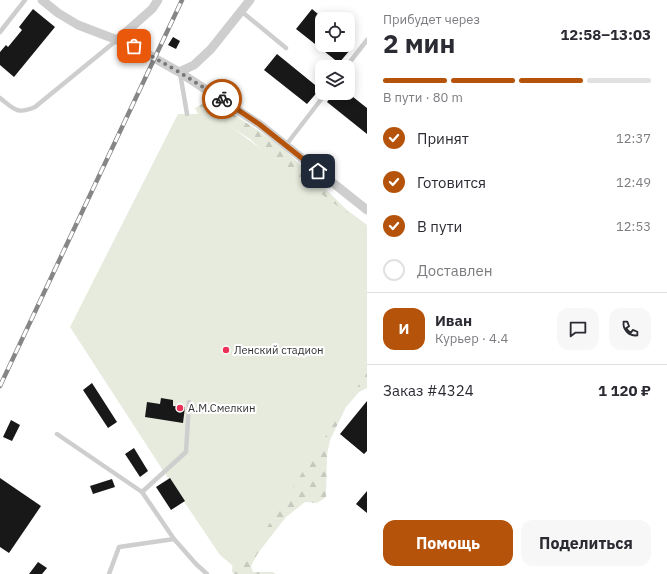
<!DOCTYPE html>
<html lang="ru">
<meta charset="utf-8">
<style>
body{margin:0;font-family:"IBM Plex Sans",sans-serif;background:#f7f7f7;color:#2b2b33;height:100vh;display:flex;flex-direction:column;font-size:15px;white-space:nowrap}
*{box-sizing:border-box;margin:0}
p{font-size:13px;color:#7c7c81}
.icon{flex:none;width:22px;height:22px;fill:none;stroke:currentColor;stroke-width:2;stroke-linecap:round;stroke-linejoin:round}
.map{position:relative;flex:1;overflow:hidden}
.side{display:flex;flex-direction:column;background:#fff;width:300px}
.side>*{flex:none}
.controls{position:absolute;left:315px;top:12px;display:grid;gap:8px}
.controls a{display:grid;place-items:center;width:40px;height:40px;border-radius:8px;background:#fff;box-shadow:0 2px 10px #0003;font-size:20px}
.pin{position:absolute;display:grid;place-items:center;width:34px;height:34px;color:#fff;margin:-17px;border-radius:8px;box-shadow:0 2px 6px #0006}
.courier{position:absolute;display:grid;place-items:center;width:40px;height:40px;margin:-20px;border:3px solid #b45309;border-radius:50%;background:#fff;color:#222;box-shadow:0 1px 5px #0007}
.headline em{font-style:normal;font-weight:700}
.headline div{display:flex;flex-direction:column-reverse}
.headline{display:flex;align-items:center;justify-content:space-between;height:68px;padding:0 16px}
h1{font-size:26px;font-weight:700;line-height:30px}
.bar{display:grid;grid-template-columns:repeat(4,1fr);gap:6px 4px;align-content:center;height:48px;padding:0 16px}
.bar i{height:5px;border-radius:3px;background:#e1e1e2}
.bar .on{background:#b45309}
.bar p{grid-column:span 4}
.line{display:flex;align-items:center;gap:10px;padding:0 16px;border-top:1px solid #e1e1e2}
.line div{flex:1}
.round{display:grid;place-items:center;flex:none;width:42px;height:42px;border-radius:12px;background:#f7f7f7}
ol{padding:0 16px;list-style:none}
li{display:flex;align-items:center;gap:12px;height:44px}
li p{margin-inline-start:auto}
li .icon{padding:4px;border-radius:50%;background:#b45309;color:#fff;stroke-width:4}
li:last-child{color:#7c7c81}
li i{width:22px;height:22px;border:2px solid #e1e1e2;border-radius:50%}
.button{display:flex;gap:8px;margin-top:auto;padding:8px 16px}
.button a{flex:1;height:46px;border-radius:12px;background:#b45309;color:#fff;font-size:16px;font-weight:700;line-height:46px;text-align:center}
.button a+a{background:#f7f7f7;color:#2b2b33}
main{display:flex;flex:1;min-height:0}
.map>svg:first-child{display:block}
</style>
<main>
<div class="map">
<svg width="367" height="574" viewBox="0 0 367 574">
<defs>
<pattern id="forest-firs" width="22" height="20" patternUnits="userSpaceOnUse"><rect width="22" height="20" fill="#e6ebdd"/><path d="M5 1l3.5 6h-7zM16 11l3.5 6h-7z" fill="#c6cabe"/></pattern>
</defs>
<rect width="100%" height="100%" fill="#fff"/>
<!-- forest -->
<path fill="url(#forest-firs)" d="M205 102 220 105 281 146 347 210 367 225V265L275 162 250 139 231 127 199 116 195 108Z
M367 334V388L359 392 346 407 330 440 327 455 326 497 317 503 305 502 286 517 258 553 251 566 253 572H273L276 574H234L232 572 233 557Z"/>
<!-- green -->
<path fill="#e6ebdd" d="M178 114H214L367 228V372L239 571 220 555 164 472 70 327Z"/>
<!-- building -->
<path fill="#181818" d="M33 9 55 27 14 77 0 65V52L6 45 8 47 22 30 19 27Z
M312 9 324 19H322V45H348V38L355 44 339 63 296 29Z
M173 37 180 41 176 49 168 45Z
M277 54 320 89 307 104 264 70Z
M334 93H348L367 108V134L327 102Z
M92 383 117 422 108 428 83 390Z
M161 398 173 400V406L185 407 183 423 145 417 147 402 160 404Z
M367 401V451L364 454 340 434Z
M11 420 20 425 12 441 3 437Z
M134 448 148 471 140 477 125 454Z
M0 478 41 506 9 553 0 547Z
M170 478 185 501 171 510 156 487Z
M112 479 115 487 93 494 90 486Z
M367 491V513L356 504Z
M38 562 47 568 42 574H29Z"/>
<g fill="none" stroke-linecap="round" stroke-linejoin="round">
<!-- service -->
<path stroke="#cecece" stroke-width="4.5" d="M241 11 286 48
M0 32 25 0
M346 67 367 40
M180 73 187 114
M0 98C14 109 17 115 35 107L117 40
M286 145 326 93
M57 434 142 492 174 539 196 564 207 574
M142 492 186 452 189 402
M109 574 119 547 174 539"/>
<!-- minor -->
<path stroke="#cecece" stroke-width="9" d="M42 0 58 13 78 25 133 46 179 72 259 124 367 210
M117 40 152 9 158 0
M179 72 194 65 211 49 250 0"/>
<!-- rail casing -->
<g stroke="#868686" stroke-width="4.5">
<path id="rail" d="M0 386 182 0"/>
</g>
<!-- rail -->
<use href="#rail" stroke="#fff" stroke-width="3" stroke-dasharray="9" stroke-linecap="butt"/>
</g>
<g fill="none" stroke-linecap="round" stroke-linejoin="round">
<!-- done -->
<path stroke="#797979" stroke-width="4" stroke-dasharray="0 7.2" d="M134 46 179 72 222 99"/>
<!-- route -->
<path stroke="#b45309" stroke-width="5" d="M222 99 259 124 318 171"/>
</g>
<!-- markers -->
<g fill="#ea3257" stroke="#fff" stroke-width="1.5">
<circle cx="226" cy="350" r="4"/>
<circle cx="180" cy="408" r="4"/>
</g>
<g text-anchor="middle" dominant-baseline="central" stroke-width="4" stroke-linejoin="round" paint-order="stroke">
<!-- poi labels -->
<g font-size="11" fill="#313131" stroke="#fff" text-anchor="start">
<text x="234" y="350">Ленский стадион</text>
<text x="188" y="408">А.М.Смелкин</text>
</g>
</g>
</svg>
<div class="controls">
<a><svg class="icon" aria-label="locate" viewBox="0 0 24 24"><circle cx="12" cy="12" r="6"/><path d="M12 2v4M12 18v4M2 12h4M18 12h4"/></svg></a>
<a><svg class="icon" aria-label="layers" viewBox="0 0 24 24"><path d="M12 4l9 5-9 5-9-5zM3 14l9 5 9-5"/></svg></a>
</div>
<div class="pin" style="left:134px;top:46px;background:#ea580c"><svg class="icon" aria-label="bag" viewBox="0 0 24 24"><path d="M5 8h14l-1 12H6zM9 8a3 3 0 0 1 6 0"/></svg></div>
<div class="pin" style="left:318px;top:171px;background:#1f2937"><svg class="icon" aria-label="home" viewBox="0 0 24 24"><path d="M3 11l9-7 9 7M6 9v11h12V9"/></svg></div>
<div class="courier" style="left:222px;top:99px"><svg class="icon" aria-label="bike" viewBox="0 0 24 24"><circle cx="6" cy="16" r="4"/><circle cx="18" cy="16" r="4"/><path d="M6 16l4-8h5l3 8M10 8l3 8H6M13 5h3"/></svg></div>
</div>
<section class="side">
<div class="headline"><div><h1>2 мин</h1><p>Прибудет через</p></div><em>12:58–13:03</em></div>
<div class="bar"><i class="on"></i><i class="on"></i><i class="on"></i><i></i><p>В пути · 80 m</p></div>
<ol>
<li><svg class="icon" aria-label="check" viewBox="0 0 24 24"><path d="M5 12l5 5 9-10"/></svg>Принят<p>12:37</p></li>
<li><svg class="icon" aria-label="check" viewBox="0 0 24 24"><path d="M5 12l5 5 9-10"/></svg>Готовится<p>12:49</p></li>
<li><svg class="icon" aria-label="check" viewBox="0 0 24 24"><path d="M5 12l5 5 9-10"/></svg>В пути<p>12:53</p></li>
<li><i></i>Доставлен</li>
</ol>
<div class="line" style="height:72px"><b class="round" style="background:#b45309;color:#fff">И</b><div><b>Иван</b><p>Курьер · 4.4</p></div><a class="round"><svg class="icon" aria-label="chat" viewBox="0 0 24 24"><path d="M4 5h16v11H9l-5 4z"/></svg></a><a class="round"><svg class="icon" aria-label="phone" viewBox="0 0 24 24"><path d="M5 4h4l2 5-3 2q2 4 5 5l2-3 5 2v4C11 20 4 13 5 4z"/></svg></a></div>
<div class="line" style="height:52px"><div>Заказ #4324</div><b>1 120 ₽</b></div>
<div class="button"><a>Помощь</a><a>Поделиться</a></div>
</section>
</main>
